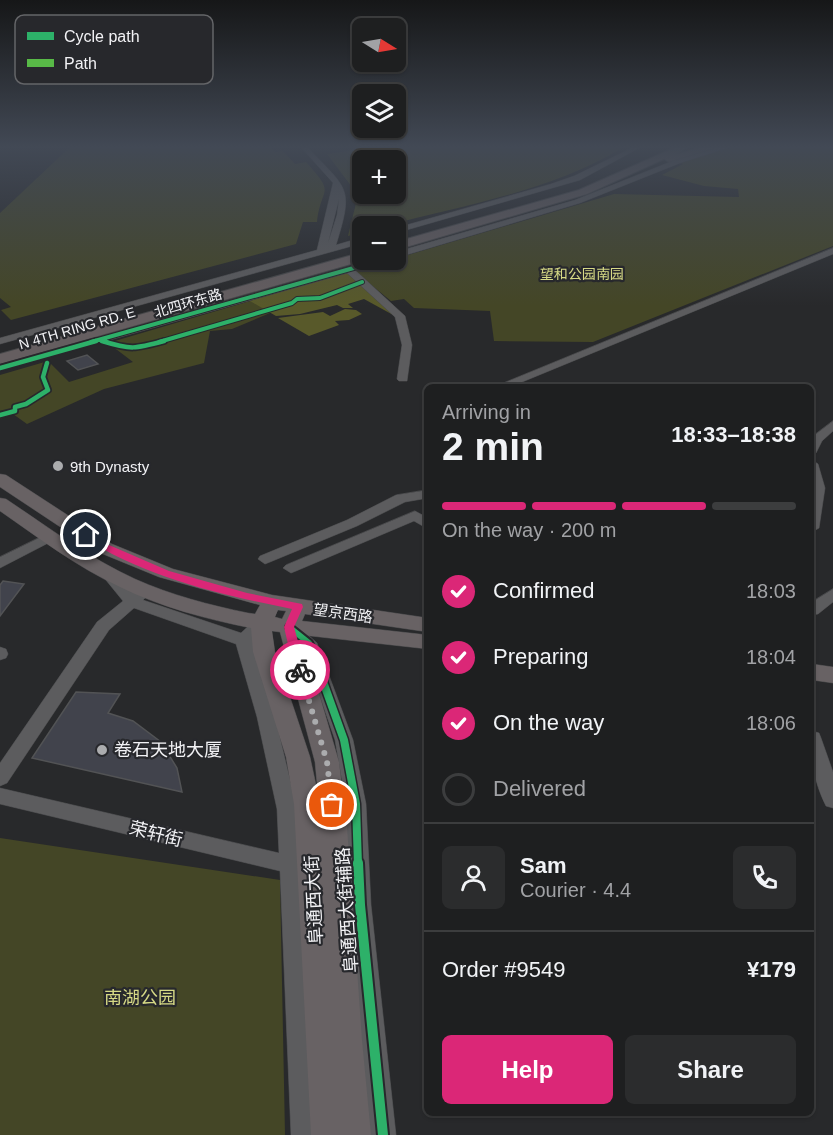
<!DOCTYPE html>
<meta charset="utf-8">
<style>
body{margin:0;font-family:Arial,"Noto Sans SC",sans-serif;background:#2b2c2d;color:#f1f3f6;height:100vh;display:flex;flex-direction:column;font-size:22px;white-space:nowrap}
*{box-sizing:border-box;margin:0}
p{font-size:20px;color:#a1a2a5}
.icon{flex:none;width:33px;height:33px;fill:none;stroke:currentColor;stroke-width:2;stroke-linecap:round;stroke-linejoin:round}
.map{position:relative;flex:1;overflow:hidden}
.sheet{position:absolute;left:424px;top:384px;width:390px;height:732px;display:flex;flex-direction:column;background:#1e1f20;border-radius:9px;box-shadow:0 2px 4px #0004,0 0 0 2px #3c3d3e}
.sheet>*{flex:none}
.needle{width:39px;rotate:101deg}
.buttons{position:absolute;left:352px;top:18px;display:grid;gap:12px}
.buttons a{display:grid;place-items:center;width:54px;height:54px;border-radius:9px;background:#1e1f20;box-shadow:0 2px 4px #0004,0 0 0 2px #3c3d3e;font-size:30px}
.pin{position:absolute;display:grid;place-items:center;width:51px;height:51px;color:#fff;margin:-26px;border:3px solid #fff;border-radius:50%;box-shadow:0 2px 6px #0007}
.courier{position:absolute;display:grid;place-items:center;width:60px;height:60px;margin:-30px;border:4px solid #db2777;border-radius:50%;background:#fff;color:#222;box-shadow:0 2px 8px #0007}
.overview em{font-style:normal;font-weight:700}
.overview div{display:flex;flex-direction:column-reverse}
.overview{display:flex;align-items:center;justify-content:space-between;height:102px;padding:0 18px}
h1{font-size:39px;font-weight:700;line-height:45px}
.bar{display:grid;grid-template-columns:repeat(4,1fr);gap:9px 6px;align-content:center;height:72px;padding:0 18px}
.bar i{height:8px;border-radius:4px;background:#3c3d3e}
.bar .selected{background:#db2777}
.bar p{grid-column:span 4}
.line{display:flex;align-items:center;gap:15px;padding:0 18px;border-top:2px solid #3c3d3e}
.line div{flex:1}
.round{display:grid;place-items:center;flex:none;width:63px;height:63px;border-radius:9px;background:#2b2c2d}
ol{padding:0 18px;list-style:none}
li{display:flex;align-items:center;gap:18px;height:66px}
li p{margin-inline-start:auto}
li .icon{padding:6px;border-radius:50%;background:#db2777;color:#fff;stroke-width:4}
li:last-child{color:#a1a2a5}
li i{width:33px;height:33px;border:3px solid #3c3d3e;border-radius:50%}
.button{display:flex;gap:12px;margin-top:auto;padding:12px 18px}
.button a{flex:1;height:69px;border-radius:9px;background:#db2777;color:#fff;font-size:24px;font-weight:700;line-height:69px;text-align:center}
.button a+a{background:#2b2c2d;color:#f1f3f6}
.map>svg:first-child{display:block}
</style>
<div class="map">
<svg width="833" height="1135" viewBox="0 0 833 1135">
<rect width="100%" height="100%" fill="#28292b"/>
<!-- green -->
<path fill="#444626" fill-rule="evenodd" d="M69 148H271L275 152 283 151 295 164 306 162C337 196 321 185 317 222H303L296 244 11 320 1 310 11 307 0 298V213Z
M361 148H622C551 191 465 205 385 226H363V232L348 236 358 195 327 154 362 149ZM396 160V194H363V160Z
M730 148H833V246L593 342 494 341 490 311 414 308 404 299 391 301 354 271 614 194 739 197 738 189 704 186 662 175 683 164 679 163 715 150Z
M348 272 366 289 270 313 232 329 210 331 204 363 104 389 27 424 13 414 0 419V375L48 361 69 382 133 362 108 343Z
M0 838 280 880 285 1135H0Z"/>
<!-- forest -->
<path fill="#58592a" d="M348 272 395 316 364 299 348 304 353 308H343L337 305 300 314 276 316 250 301Z
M345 309 356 310 362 314 349 320 335 321 339 325 309 336 278 318 323 312 330 316Z"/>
<!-- building -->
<path fill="#41434c" stroke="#525355" stroke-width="1.5" d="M87 355 98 364 78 370 67 361Z
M3 581 24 584 0 616V585Z
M76 692 120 694 108 713 133 721 161 742 177 768 182 792 32 758Z"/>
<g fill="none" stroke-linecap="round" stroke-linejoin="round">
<!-- minor casing -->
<g stroke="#464749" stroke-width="1">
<path id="minor" d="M302 148H308C348 190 354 187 336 245L363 237V243L0 344V338L317 250 333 183ZM339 199 337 215 328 243Z
M632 148H639L580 180 396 233V228L551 184 574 176Z
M717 148H727L680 163 580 203 396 258V252L575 200 675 160Z
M833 248V254L510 387H494Z
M374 260H386L355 270 405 316 412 345 407 381H399L397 379 402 345 395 317 347 273 0 371V365Z
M833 421V431L822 441 816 453 812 454V437Z
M812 460 818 464 825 488 819 528 812 532Z
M428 490V498L405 502 357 526 270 562 265 564 258 559 260 556 347 520 396 495Z
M415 511 428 518V529L414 521 296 571 291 573 283 568 286 565Z
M51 532 58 536 56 539 0 568V557Z
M109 569 114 571 133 592 139 587H149L152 591 143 600 241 633C249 626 255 617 267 620L269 624 255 639 259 644 254 649 275 717 297 809 300 858 307 860 310 867 307 874 301 876 317 1135H291L280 871 0 804V788L279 853 277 809 257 717 236 644 134 608 109 630 7 783 0 786V763L97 622 123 601 101 574Z
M833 589V602L818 614 812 615V602Z
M289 622 295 623 317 643 353 740 366 804 371 905 396 1135H370L349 905 346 804 335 740 305 653 302 646 281 627 283 623Z
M0 647 6 649 8 654 6 658 0 660Z
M812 731 819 733 821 738 833 772V808L826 806C814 782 809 756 812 731Z"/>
</g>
<!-- major casing -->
<g stroke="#464749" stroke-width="1">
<path id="major" d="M0 474 6 475 112 544 173 569 272 595 428 618V632L305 614 302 621 428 635V649L302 635 339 762 347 827 362 1040 371 1135H311L294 804 286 757 253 652 251 628C206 619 161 607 120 587 77 567 39 538 0 511V498L6 499C48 527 89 558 135 579 171 595 209 605 248 613L255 614 260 605 159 577 98 552 0 487ZM278 610 286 611 282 619 275 617ZM272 631 280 632 315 762 318 794 310 757 275 652Z
M812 664 833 667V683L812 680Z"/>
</g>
<!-- highway casing -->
<g stroke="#464749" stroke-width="2">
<path id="highway" d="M674 148H686L677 154 699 148H713L669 162 664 159 587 194 396 250V242L579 190Z
M363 252V260H365L0 364V354Z"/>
</g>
<!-- minor -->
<use href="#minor" fill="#5c5c5e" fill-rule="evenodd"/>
<!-- major -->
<use href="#major" fill="#686264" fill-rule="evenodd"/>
<!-- highway -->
<use href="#highway" fill="#655e60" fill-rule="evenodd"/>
<!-- cycleway-far4 casing -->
<g stroke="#27282c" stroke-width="6">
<path id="cycleway-far4" d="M100 340 107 342
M91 342 382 260
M159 342 292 303 297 299 320 298 362 282"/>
</g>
<!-- cycleway-far3 casing -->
<g stroke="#27282c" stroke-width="8">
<path id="cycleway-far3" d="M102 341C131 350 135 349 164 341
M0 368 96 341
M0 415 15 411V407L26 404 48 390 43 377 47 363"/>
</g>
<!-- cycleway-far2 casing -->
<g stroke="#27282c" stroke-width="10">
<path id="cycleway-far2" d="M289 627 309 643 312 649"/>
</g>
<!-- cycleway-far1 casing -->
<g stroke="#27282c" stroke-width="11">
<path id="cycleway-far1" d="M311 648 344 740 356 804 358 865"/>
</g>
<!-- cycleway casing -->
<g stroke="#27282c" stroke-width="14">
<path id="cycleway" d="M358 863 360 905 383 1135"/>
</g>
<!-- cycleway-far4 -->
<use href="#cycleway-far4" stroke="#2db169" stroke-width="4"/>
<!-- cycleway-far3 -->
<use href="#cycleway-far3" stroke="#2db169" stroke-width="4.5"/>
<!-- cycleway-far2 -->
<use href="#cycleway-far2" stroke="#2db169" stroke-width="6"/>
<!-- cycleway-far1 -->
<use href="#cycleway-far1" stroke="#2db169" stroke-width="8"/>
<!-- cycleway -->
<use href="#cycleway" stroke="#2db169" stroke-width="10"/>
</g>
<!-- sky -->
<linearGradient id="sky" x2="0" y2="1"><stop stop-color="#161718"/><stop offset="0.48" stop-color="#424955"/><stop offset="1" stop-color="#424955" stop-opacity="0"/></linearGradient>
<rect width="833" height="306" fill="url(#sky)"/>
<!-- route -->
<path fill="#db2777" d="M83 533H89L109 545 169 571 247 593 302 604 303 607 294 627 306 670 304 673H296L294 670 284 627 292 609C221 595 144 577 83 537Z"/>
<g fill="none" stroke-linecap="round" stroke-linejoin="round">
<!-- done -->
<path stroke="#abacae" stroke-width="6" stroke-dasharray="0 10.8" d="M300 670 327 762 332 805"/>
</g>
<!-- markers -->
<g fill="#abacae" stroke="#27282c" stroke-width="2">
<circle cx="58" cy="466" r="6"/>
<circle cx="102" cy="750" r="6"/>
</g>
<g text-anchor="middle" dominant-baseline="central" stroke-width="4.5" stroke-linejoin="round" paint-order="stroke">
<!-- far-park labels -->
<g font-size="14" fill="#d6d985" stroke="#27282c">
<text x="582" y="274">望和公园南园</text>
</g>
<!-- far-street labels -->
<g font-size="14" fill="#f2f2f5" stroke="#27282c">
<text transform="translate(188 303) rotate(-16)">北四环东路</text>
<text transform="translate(77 328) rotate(-16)">N 4TH RING RD. E</text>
</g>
<!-- poi labels -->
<g font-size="15" fill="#f2f2f5" stroke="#27282c" text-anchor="start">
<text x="70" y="466">9th Dynasty</text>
</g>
<!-- street labels -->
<g font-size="15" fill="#f2f2f5" stroke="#27282c">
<text transform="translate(343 613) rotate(8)">望京西路</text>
</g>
<!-- near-poi labels -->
<g font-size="18" fill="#f2f2f5" stroke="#27282c" text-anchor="start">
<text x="114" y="750">卷石天地大厦</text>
</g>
<!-- near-street labels -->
<g font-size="18" fill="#f2f2f5" stroke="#27282c">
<text transform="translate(156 834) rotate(14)">荣轩街</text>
<text transform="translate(314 900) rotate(-93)">阜通西大街</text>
<text transform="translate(347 910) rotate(-94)">阜通西大街辅路</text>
</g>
<!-- near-park labels -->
<g font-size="18" fill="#d6d985" stroke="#27282c">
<text x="140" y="998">南湖公园</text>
</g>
</g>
<!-- legend -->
<rect x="15" y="15" width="198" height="69" rx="9" fill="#27282c" stroke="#646568" stroke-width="1.5"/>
<rect x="27" y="32" width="27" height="8" fill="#2db169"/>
<rect x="27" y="59" width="27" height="8" fill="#58b947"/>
<g font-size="16" fill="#f2f2f5">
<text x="64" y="42">Cycle path</text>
<text x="64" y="69">Path</text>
</g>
</svg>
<div class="buttons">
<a><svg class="needle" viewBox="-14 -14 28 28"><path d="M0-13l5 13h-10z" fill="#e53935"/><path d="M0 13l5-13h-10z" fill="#a1a2a5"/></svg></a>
<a><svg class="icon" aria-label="layers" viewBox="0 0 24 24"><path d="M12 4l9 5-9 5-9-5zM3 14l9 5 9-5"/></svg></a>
<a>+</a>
<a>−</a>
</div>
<div class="pin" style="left:332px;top:805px;background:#ea580c"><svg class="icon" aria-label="bag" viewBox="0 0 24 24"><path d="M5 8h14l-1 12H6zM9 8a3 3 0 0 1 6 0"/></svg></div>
<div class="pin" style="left:86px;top:535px;background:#1f2937"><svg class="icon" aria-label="home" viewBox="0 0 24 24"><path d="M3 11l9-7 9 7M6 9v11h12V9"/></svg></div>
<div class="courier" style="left:300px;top:670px"><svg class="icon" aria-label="bike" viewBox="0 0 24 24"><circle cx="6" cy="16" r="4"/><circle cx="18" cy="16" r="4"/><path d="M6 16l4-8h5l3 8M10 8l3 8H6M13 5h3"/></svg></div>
<section class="sheet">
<div class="overview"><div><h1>2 min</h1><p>Arriving in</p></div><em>18:33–18:38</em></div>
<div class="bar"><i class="selected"></i><i class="selected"></i><i class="selected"></i><i></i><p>On the way · 200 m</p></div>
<ol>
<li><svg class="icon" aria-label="check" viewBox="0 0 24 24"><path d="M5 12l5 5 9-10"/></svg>Confirmed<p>18:03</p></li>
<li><svg class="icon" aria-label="check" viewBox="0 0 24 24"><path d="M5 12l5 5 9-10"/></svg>Preparing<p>18:04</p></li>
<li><svg class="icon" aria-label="check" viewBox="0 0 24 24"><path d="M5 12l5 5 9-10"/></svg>On the way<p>18:06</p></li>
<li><i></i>Delivered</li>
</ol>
<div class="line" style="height:108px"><a class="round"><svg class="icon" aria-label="person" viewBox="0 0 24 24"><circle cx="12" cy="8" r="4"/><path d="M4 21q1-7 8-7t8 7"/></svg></a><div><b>Sam</b><p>Courier · 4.4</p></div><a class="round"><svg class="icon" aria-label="phone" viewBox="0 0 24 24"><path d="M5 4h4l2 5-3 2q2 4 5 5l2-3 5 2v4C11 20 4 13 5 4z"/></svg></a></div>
<div class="line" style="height:78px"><div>Order #9549</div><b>¥179</b></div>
<div class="button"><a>Help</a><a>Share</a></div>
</section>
</div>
